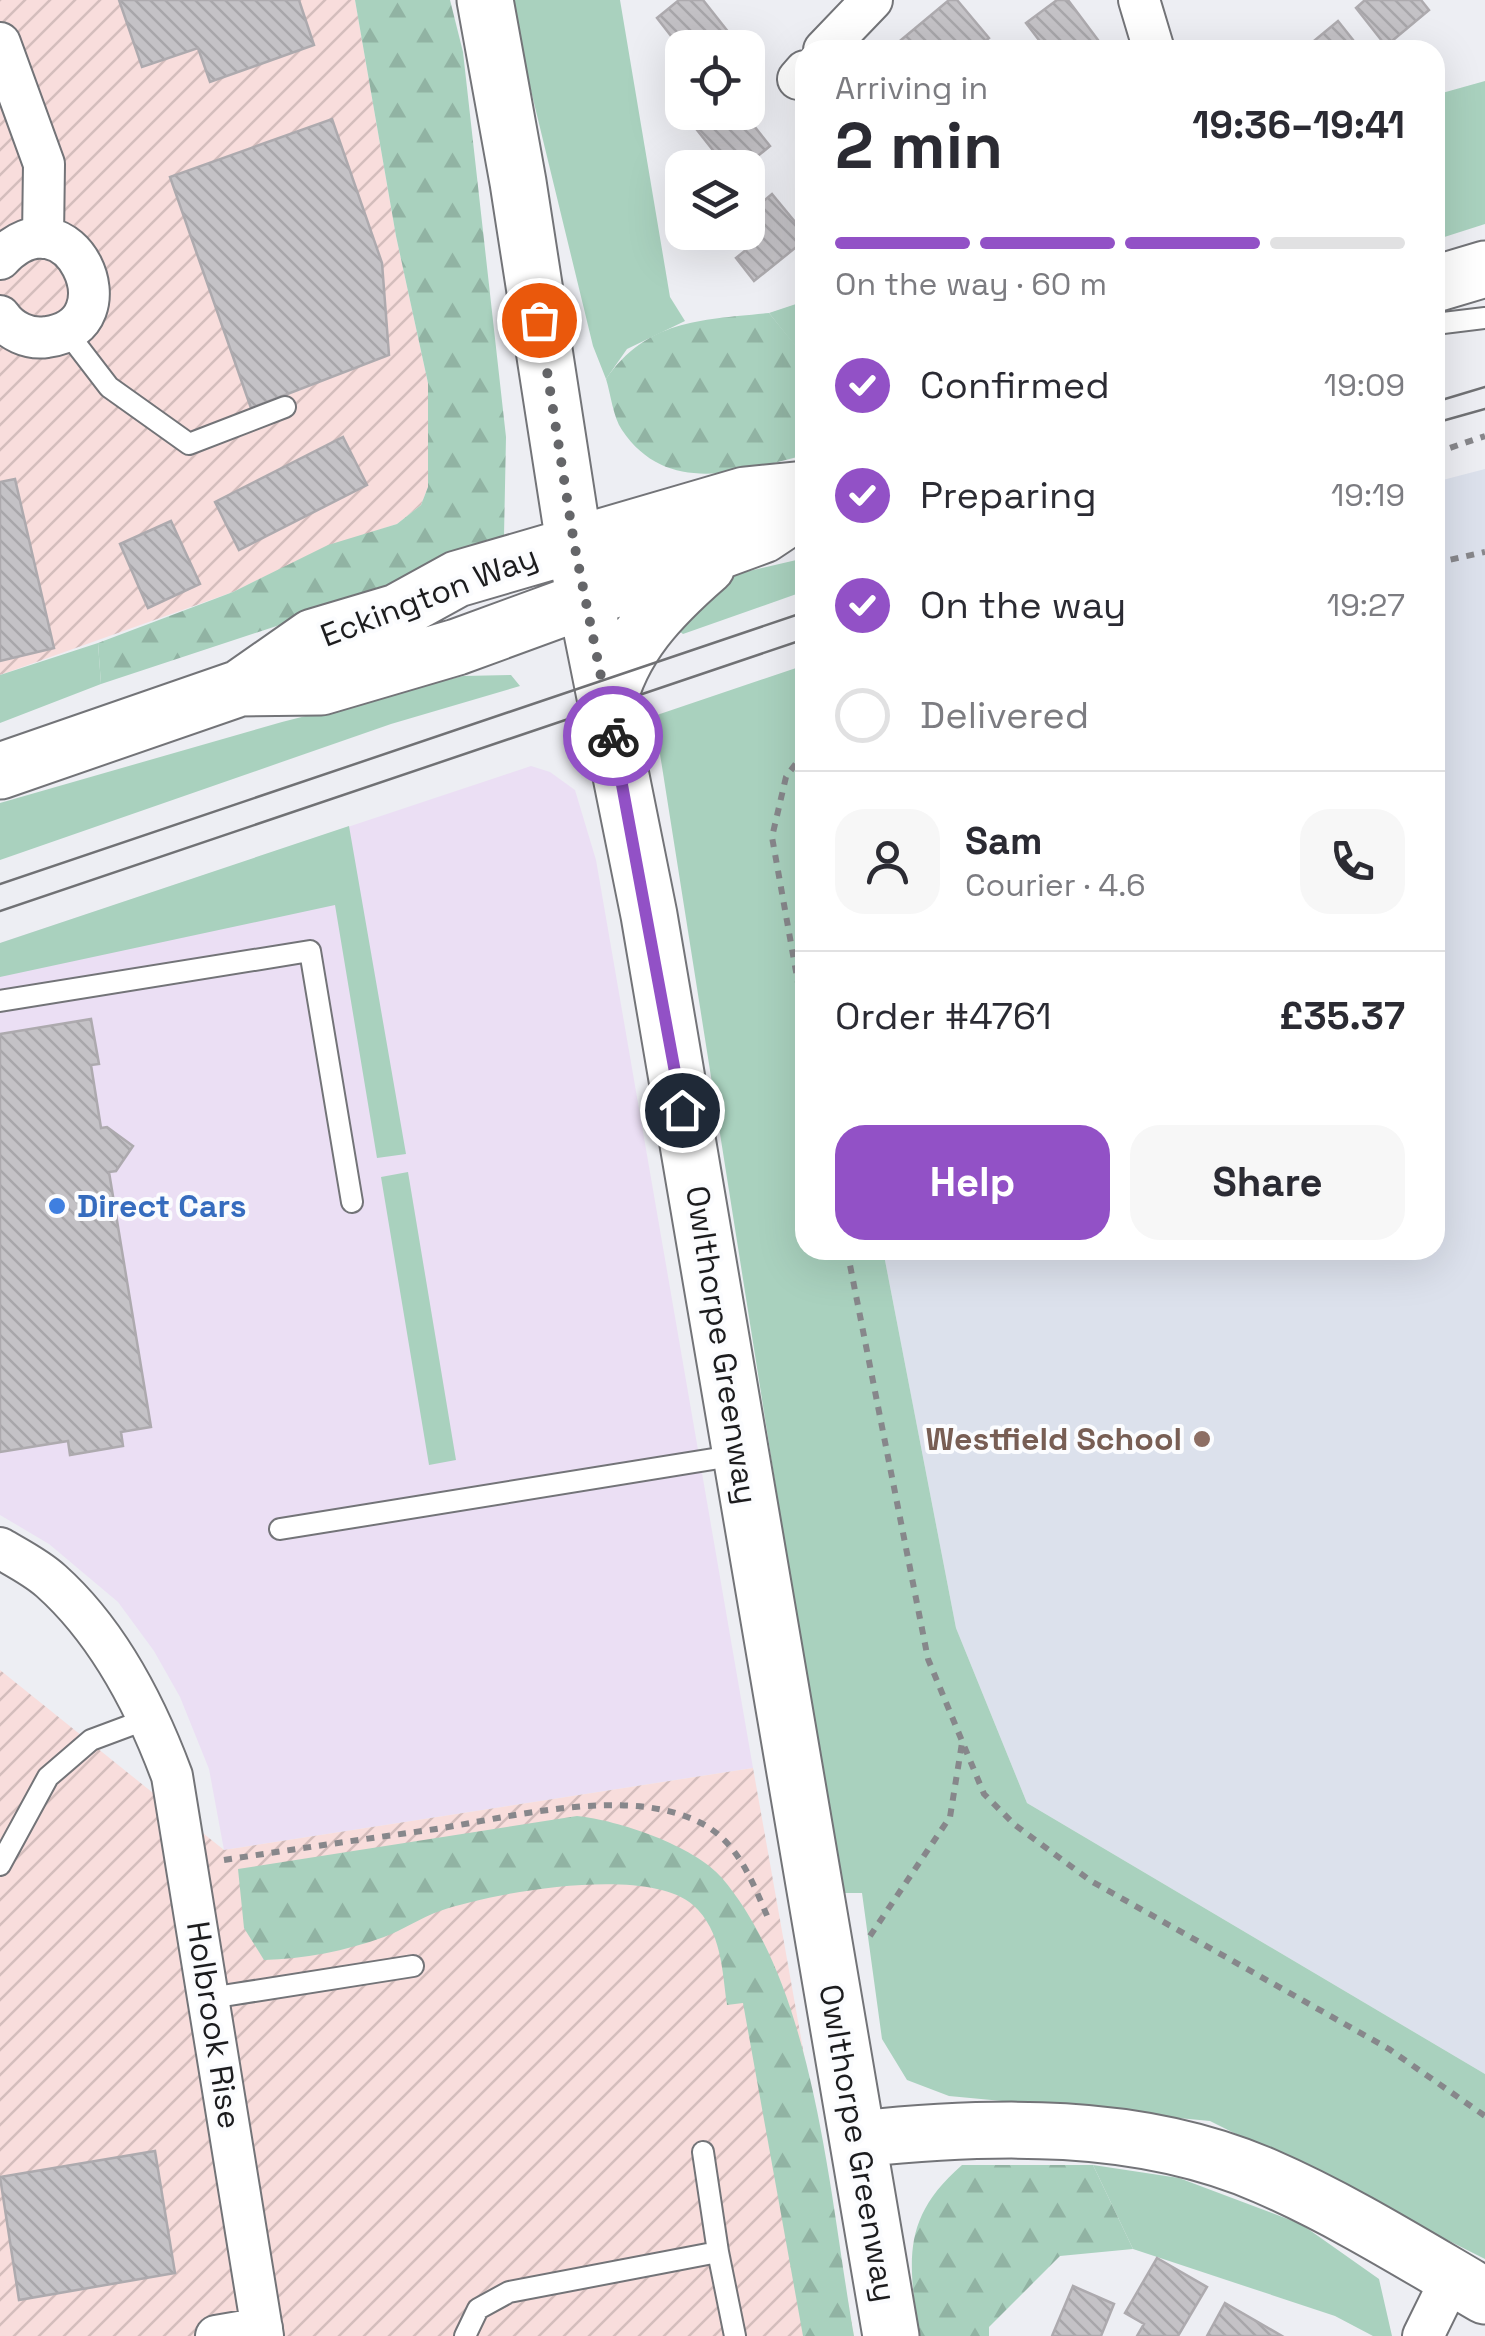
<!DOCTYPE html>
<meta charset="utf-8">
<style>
body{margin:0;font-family:"Space Grotesk",sans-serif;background:#f7f7f7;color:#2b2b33;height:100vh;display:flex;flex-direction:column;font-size:38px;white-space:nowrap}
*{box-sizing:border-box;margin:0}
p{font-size:32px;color:#7c7c81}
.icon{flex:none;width:55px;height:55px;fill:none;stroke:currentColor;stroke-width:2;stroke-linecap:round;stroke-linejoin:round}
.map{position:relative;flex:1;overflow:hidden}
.side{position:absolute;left:795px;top:40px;width:650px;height:1220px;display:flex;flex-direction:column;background:#fff;border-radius:30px;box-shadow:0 10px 40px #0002}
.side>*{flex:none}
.controls{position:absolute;left:665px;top:30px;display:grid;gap:20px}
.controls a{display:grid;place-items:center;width:100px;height:100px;border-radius:20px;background:#fff;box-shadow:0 10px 40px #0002;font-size:50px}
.pin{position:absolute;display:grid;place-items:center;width:85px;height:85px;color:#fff;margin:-42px;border:5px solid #fff;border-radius:50%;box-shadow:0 2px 10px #0007}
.courier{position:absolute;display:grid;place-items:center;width:100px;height:100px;margin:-50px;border:8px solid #9251c6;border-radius:50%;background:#fff;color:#222;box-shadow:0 2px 12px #0007}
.head em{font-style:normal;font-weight:600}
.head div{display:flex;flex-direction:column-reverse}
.head{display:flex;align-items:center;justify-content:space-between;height:170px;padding:0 40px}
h1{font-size:65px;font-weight:600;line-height:75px}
.bar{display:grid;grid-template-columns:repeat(4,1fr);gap:15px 10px;align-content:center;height:120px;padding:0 40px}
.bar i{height:12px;border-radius:8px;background:#e1e1e2}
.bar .current{background:#9251c6}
.bar p{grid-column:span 4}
.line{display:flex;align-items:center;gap:25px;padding:0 40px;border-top:2px solid #e1e1e2}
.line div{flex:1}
.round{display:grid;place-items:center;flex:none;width:105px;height:105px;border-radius:30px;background:#f7f7f7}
ol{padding:0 40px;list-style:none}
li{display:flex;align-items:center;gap:30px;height:110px}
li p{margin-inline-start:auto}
li .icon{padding:10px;border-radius:50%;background:#9251c6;color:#fff;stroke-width:4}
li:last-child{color:#7c7c81}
li i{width:55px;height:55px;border:5px solid #e1e1e2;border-radius:50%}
.action{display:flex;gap:20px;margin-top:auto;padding:20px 40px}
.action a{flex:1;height:115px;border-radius:30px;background:#9251c6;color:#fff;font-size:40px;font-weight:600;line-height:115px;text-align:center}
.action a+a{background:#f7f7f7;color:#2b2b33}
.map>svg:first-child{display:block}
</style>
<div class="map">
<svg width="1485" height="2336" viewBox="0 0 1485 2336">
<defs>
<pattern id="industrial-furrows" width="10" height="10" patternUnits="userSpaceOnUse" patternTransform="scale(2.5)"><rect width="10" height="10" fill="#f8dddc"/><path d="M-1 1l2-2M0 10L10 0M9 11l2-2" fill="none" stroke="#d4bdbc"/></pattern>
<pattern id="forest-firs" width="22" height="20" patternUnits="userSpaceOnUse" patternTransform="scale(2.5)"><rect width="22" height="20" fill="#a9d1be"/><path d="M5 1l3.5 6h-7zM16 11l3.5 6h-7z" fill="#91b3a3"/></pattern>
<pattern id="building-back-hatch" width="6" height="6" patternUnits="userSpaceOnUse" patternTransform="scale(2.5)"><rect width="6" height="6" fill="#c4c2c6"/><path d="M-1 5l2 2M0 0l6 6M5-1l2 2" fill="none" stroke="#a8a6aa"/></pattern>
</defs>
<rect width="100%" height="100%" fill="#edeef3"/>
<!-- commercial -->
<path fill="#ebdff4" d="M531 766 550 772 575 790 596 860 753 1768 224 1850 209 1769 180 1697 154 1651 118 1602 49 1544 0 1515V943Z"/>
<!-- industrial -->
<path fill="url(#industrial-furrows)" d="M0 0H355L396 236 428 383V487L421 505 397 524 328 546 233 592 0 675Z
M0 1670 224 1850 753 1768 854 2336H0Z"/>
<!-- built -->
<path fill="#dce1ec" d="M1485 469V2074L1027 1803 956 1628 883 1250H1435V482Z"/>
<!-- green -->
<path fill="#a9d1be" d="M509 0H620L670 297 685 321 627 349 606 379 593 346Z
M1485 81V224L1435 240V95Z
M805 301V348L796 347 769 313Z
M805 558V591L683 634 668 623 728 576Z
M98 643 101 684 0 723V675Z
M805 665V1250H883L956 1628 1027 1803 1485 2074V2259L1210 2121 949 2096 907 2080 882 2039 862 1893H840L654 716Z
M511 675 520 686 391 724 0 860V803L282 722 463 676Z
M349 826 406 1154 377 1158 335 905 0 977V943Z
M408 1172 456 1460 429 1465 381 1177Z
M1093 2165 1179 2178 1301 2224 1379 2279 1392 2336H1373L1335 2316 1133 2249Z"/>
<!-- forest -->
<path fill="url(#forest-firs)" d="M355 0H450L463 52 506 437 504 536 496 549 473 561 101 684 98 643 233 592 328 545 397 524 421 505 428 487V383L396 236Z
M769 313 796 346 805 348V455C741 471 667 497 622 430 613 417 611 395 606 379 648 319 702 320 769 313Z
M577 1816C618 1820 695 1846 722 1878 816 1989 829 2195 854 2336H803L743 2003 727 2005C722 1970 722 1931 693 1905 648 1865 494 1892 440 1911 420 1918 403 1930 384 1937 346 1951 303 1959 264 1960L244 1928 238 1869Z
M962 2165H1093L1133 2249 1060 2256 989 2327V2336H919C909 2262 900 2219 962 2165Z"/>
<!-- building -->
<path fill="url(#building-back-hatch)" stroke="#adaaae" stroke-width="2.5" d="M119 0H299L314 45 210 82 198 48 142 67Z
M679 0H703L741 48 682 50 657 18Z
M949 0H957L989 38 975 50H889Z
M1057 0H1068L1098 40 1085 50H1042L1045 48 1026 23Z
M1365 0H1421L1429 10 1386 46 1356 8Z
M1338 21 1361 50H1303Z
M707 112H743L770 146 743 168H727L693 125Z
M332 119 382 263 389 355 251 408 170 177Z
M772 194 805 234V240L754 281 736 258 752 245 741 232H748V214Z
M343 437 367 485 239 550 215 502Z
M15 479 54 648 0 661V482Z
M171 521 200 584 148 608 120 544Z
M91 1019 99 1064 91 1065 101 1128 107 1127 133 1146 116 1171 109 1172 151 1427 121 1432 123 1446 76 1454 70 1455 68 1441 0 1452V1034Z
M155 2151 175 2273 19 2300 0 2177Z
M1157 2258 1207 2287 1178 2336H1137L1144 2324 1125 2313Z
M1073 2286 1114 2304 1101 2336H1052Z
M1225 2303 1282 2336H1207Z"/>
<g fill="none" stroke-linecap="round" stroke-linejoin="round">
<!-- lane casing -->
<g stroke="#737478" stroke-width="24">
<path id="lane" d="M1435 324 1485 318
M66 331 109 387 189 444 285 407
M0 1001 310 951 352 1202
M280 1529 738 1455
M0 1865 48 1777 91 1740 150 1718
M210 1998 413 1966
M718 2252 735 2336
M465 2336 478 2309 509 2292 718 2252 703 2152"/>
</g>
<!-- street casing -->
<g stroke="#737478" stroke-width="44">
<path id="street" d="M1139 0 1154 50
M0 43 44 164 43 238
M824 50 872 0
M798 79 805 71
M0 259C69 185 134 326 47 337 29 340 10 331 0 316
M0 1548C17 1558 37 1568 51 1581 108 1632 146 1706 172 1776L263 2336
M216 2336 262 2328
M1423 2336 1452 2277"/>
</g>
<!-- secondary casing -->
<g stroke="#737478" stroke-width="59">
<path id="secondary" d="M485 0 518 182 574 543 649 915 891 2336
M1435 284 1485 269
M240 688 321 687 457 647 763 535 805 507
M607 708C621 647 661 606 707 566
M0 771 240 688 313 637 397 612 457 579 745 495 805 489
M859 2139C992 2125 1139 2121 1265 2176 1341 2209 1413 2254 1485 2296"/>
</g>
<!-- path -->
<path stroke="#87878b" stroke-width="6" stroke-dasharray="8 8" stroke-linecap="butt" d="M1435 453 1485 436
M1435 563 1485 552
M805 751 786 777 772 837 805 1022
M847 1250 928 1659 984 1794 1015 1825 1091 1881 1389 2049 1485 2116
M224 1860C295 1849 365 1839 436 1829 512 1817 626 1786 699 1822 738 1841 752 1881 768 1918
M870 1936 950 1817 962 1743"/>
<!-- lane -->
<use href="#lane" stroke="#fff" stroke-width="20"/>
<!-- street -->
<use href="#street" stroke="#fff" stroke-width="40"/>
<!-- secondary -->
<use href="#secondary" stroke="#fff" stroke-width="55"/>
<!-- tram -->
<path stroke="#707174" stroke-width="2.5" d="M1435 402 1485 387
M1435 423 1485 409
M0 884 805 612
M0 911 805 639"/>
</g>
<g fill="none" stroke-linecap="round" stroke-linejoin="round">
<!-- done -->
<path stroke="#656669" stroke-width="10" stroke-dasharray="0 18" d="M539 320 574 543 613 736"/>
<!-- route -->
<path stroke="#9251c6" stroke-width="12" d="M613 736 682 1110"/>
</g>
<!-- markers -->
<circle fill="#3f7fe0" stroke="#fbfcfe" stroke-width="4" cx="57" cy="1206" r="10"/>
<circle fill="#8d6e63" stroke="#fbfcfe" stroke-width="4" cx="1202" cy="1439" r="10"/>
<g text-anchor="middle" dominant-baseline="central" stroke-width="8" stroke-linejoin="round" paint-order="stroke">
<!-- street labels -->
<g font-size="32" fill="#1c1c1e" stroke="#fbfcfe">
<text transform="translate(429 596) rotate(-21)">Eckington Way</text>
<text transform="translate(722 1345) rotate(81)">Owlthorpe Greenway</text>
<text transform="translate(214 2025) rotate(81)">Holbrook Rise</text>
<text transform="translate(858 2143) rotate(80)">Owlthorpe Greenway</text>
</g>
<!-- shop labels -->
<g font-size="32" font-weight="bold" fill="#366cbe" stroke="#fbfcfe" text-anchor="start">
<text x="77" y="1206">Direct Cars</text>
</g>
<!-- education labels -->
<g font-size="32" font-weight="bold" fill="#785e54" stroke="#fbfcfe" text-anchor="end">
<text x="1182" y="1439">Westfield School</text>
</g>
</g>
</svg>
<div class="controls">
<a><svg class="icon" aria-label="locate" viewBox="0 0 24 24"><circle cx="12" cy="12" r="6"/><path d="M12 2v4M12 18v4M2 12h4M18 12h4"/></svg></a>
<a><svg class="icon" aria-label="layers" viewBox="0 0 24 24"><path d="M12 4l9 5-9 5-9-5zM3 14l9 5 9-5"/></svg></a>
</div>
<div class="pin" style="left:539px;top:320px;background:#ea580c"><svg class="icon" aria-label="bag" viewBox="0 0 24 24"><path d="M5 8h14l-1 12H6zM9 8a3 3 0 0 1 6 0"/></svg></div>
<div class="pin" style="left:682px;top:1110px;background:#1f2937"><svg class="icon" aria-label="home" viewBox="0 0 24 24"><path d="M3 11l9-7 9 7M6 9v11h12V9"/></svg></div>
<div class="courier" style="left:613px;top:736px"><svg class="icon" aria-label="bike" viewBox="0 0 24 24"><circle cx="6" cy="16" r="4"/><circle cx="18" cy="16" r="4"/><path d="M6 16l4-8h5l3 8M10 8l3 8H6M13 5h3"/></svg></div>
<section class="side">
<div class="head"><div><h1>2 min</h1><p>Arriving in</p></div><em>19:36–19:41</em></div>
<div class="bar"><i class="current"></i><i class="current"></i><i class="current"></i><i></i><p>On the way · 60 m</p></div>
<ol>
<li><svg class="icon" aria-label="check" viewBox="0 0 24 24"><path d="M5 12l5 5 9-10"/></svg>Confirmed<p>19:09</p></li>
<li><svg class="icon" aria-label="check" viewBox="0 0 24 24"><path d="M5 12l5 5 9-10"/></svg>Preparing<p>19:19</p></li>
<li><svg class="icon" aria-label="check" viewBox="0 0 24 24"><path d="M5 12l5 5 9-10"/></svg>On the way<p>19:27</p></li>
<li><i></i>Delivered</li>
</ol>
<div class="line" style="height:180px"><a class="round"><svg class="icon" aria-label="person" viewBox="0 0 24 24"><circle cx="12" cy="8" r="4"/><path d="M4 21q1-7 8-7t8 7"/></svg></a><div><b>Sam</b><p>Courier · 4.6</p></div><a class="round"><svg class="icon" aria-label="phone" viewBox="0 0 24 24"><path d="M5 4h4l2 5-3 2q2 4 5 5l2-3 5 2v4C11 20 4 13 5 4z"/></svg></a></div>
<div class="line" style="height:130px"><div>Order #4761</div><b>£35.37</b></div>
<div class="action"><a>Help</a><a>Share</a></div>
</section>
</div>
